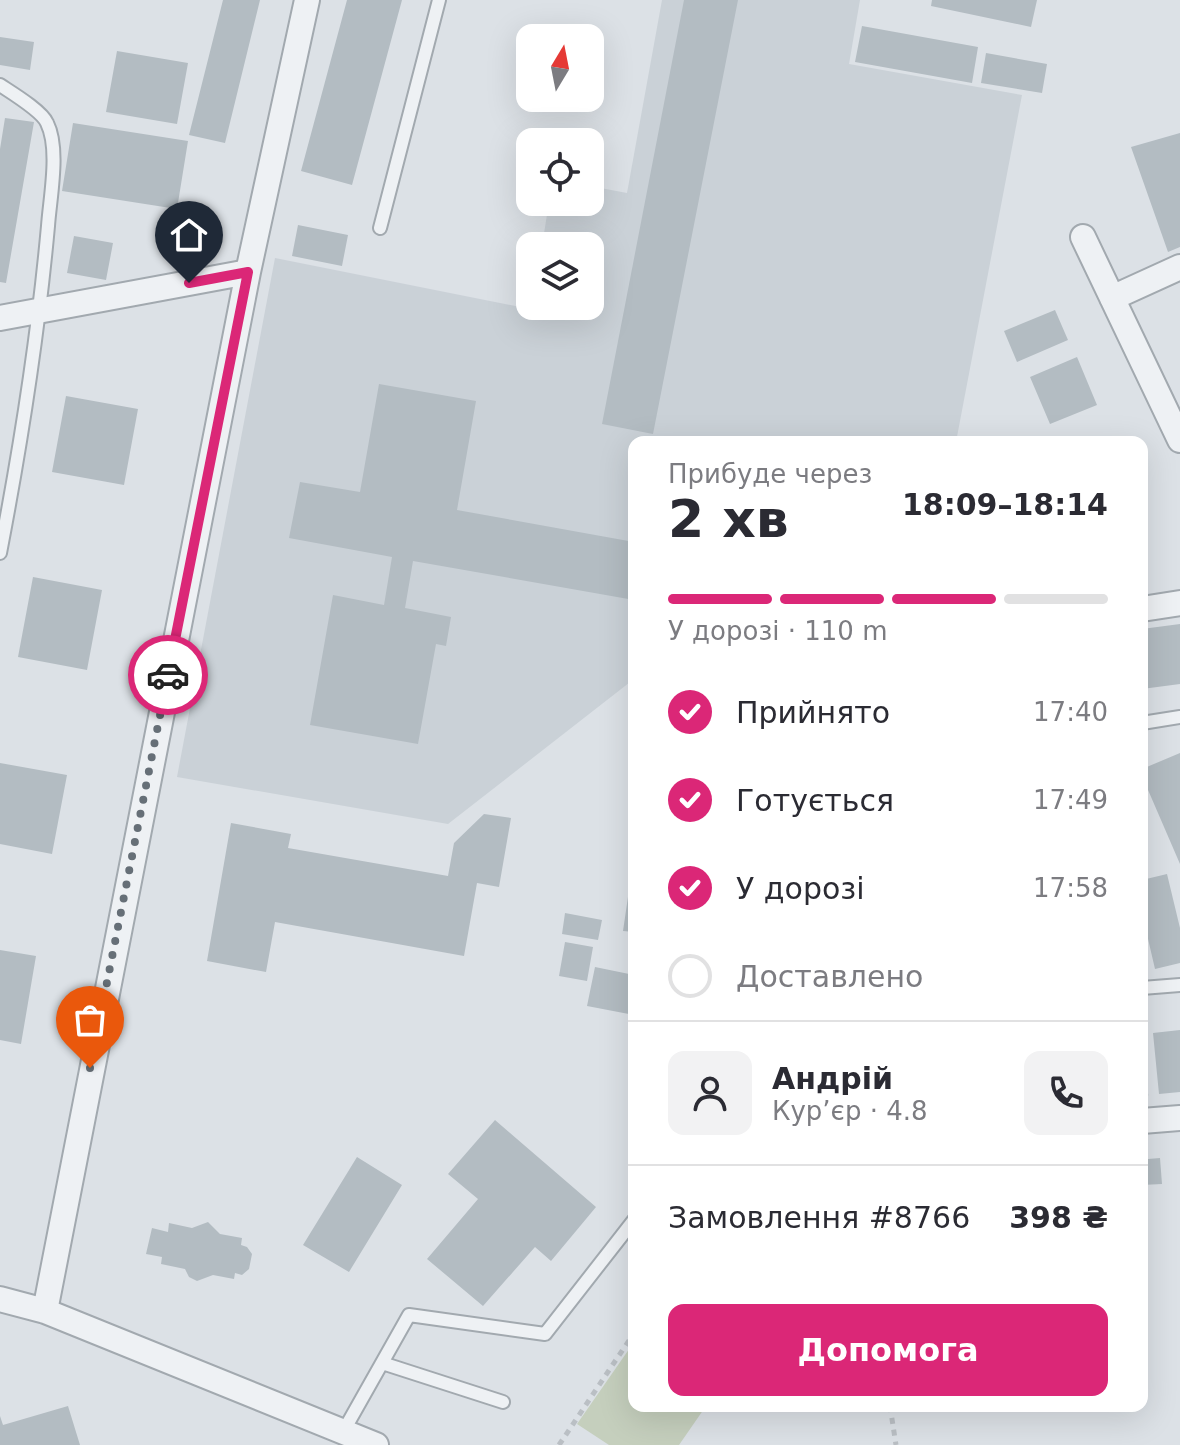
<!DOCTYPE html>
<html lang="uk">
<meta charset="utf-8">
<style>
body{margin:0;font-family:"DejaVu Sans",sans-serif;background:#f2f2f3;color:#2b2b33;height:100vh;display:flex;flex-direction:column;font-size:30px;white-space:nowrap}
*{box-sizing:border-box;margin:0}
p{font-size:26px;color:#7c7c81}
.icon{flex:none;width:44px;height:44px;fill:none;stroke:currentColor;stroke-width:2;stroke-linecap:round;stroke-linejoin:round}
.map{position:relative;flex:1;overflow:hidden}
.panel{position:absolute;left:628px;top:436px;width:520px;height:976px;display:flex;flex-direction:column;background:#fff;border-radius:16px;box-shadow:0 8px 32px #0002}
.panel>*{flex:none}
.needle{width:52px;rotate:10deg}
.fabs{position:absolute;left:516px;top:24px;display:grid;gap:16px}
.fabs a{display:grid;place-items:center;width:88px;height:88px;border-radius:16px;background:#fff;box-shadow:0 8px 32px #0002;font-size:40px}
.pin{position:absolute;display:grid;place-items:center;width:68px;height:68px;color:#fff;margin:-82px -34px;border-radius:50% 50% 50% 0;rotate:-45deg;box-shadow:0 0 8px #0007}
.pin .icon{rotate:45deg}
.courier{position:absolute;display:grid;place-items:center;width:80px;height:80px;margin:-40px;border:6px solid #db2777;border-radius:50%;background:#fff;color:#222;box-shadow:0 2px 10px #0007}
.headline em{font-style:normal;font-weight:600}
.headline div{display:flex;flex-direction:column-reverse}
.headline{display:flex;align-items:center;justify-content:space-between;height:136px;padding:0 40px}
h1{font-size:52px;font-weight:600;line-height:60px}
.bar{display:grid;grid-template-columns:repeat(4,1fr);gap:12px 8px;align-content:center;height:96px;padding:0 40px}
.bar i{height:10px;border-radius:6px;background:#e1e1e2}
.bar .on{background:#db2777}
.bar p{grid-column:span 4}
.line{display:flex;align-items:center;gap:20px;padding:0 40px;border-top:2px solid #e1e1e2}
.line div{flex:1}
.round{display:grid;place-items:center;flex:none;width:84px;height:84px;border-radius:16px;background:#f2f2f3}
ol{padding:0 40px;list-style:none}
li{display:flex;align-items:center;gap:24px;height:88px}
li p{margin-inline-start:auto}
li .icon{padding:8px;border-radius:50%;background:#db2777;color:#fff;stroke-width:4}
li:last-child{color:#7c7c81}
li i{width:44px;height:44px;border:4px solid #e1e1e2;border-radius:50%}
.button{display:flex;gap:16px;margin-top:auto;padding:16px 40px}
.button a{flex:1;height:92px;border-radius:16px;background:#db2777;color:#fff;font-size:32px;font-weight:600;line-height:92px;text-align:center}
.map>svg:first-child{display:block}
</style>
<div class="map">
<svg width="1180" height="1445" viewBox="0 0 1180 1445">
<rect width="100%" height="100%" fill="#dce1e6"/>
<!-- built -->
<path fill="#cad1d7" d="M662 0H860L849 64 1022 95 956 442H634V679L448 824 177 777 275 258 530 309 531 306H590V246H542L549 202H590V186L627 193Z"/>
<!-- green -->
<path fill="#c5cfbd" d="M634 1342V1406H706L679 1445H609L577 1424Z"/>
<!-- building -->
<path fill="#b3bcc2" d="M223 0H260L225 143 189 135Z
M347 0H402L352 185 301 171Z
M684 0H738L653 434 602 424Z
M932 0H1037L1031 27 931 6Z
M862 26 978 47 972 83 855 62Z
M0 37 34 42 30 70 0 65Z
M117 51 188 63 177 124 106 112Z
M986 53 1047 64 1042 93 981 83Z
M5 118 34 122 6 283 0 282V149Z
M73 123 188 141 177 209 62 191Z
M1180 133V247L1168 252 1131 147Z
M298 225 348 235 342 266 292 256Z
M74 236 113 243 106 280 67 273Z
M1055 310 1068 340 1017 362 1004 331Z
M1077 357 1097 405 1050 424 1030 377Z
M379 384 476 401 457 510 634 542V600L413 561 405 608 451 617 446 646 436 644 418 744 310 725 333 595 384 605 392 557 289 538 300 482 360 492Z
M66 396 138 409 124 485 52 472Z
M33 577 102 590 87 670 18 657Z
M1180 624V684L1142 689V629Z
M1180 753V864L1142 776V769Z
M0 763 67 775 52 854 0 844Z
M484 814 511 818 499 887 477 883 464 956 275 922 266 972 207 961 231 823 291 834 288 848 448 876 454 843Z
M1167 874 1180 928V963L1155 969 1142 913V880Z
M629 890 634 891V932L623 931Z
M565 913 602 920 598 940 562 934Z
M565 942 593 947 587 981 559 976Z
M0 950 36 956 21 1044 0 1040Z
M595 967 634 975V1015L587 1006Z
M1180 1030V1092L1159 1094 1153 1033Z
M495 1120 596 1207 551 1261 535 1247 483 1306 427 1259 478 1199 448 1174Z
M1142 1138H1146L1148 1159 1160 1158 1162 1184 1142 1185Z
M357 1157 402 1185 349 1272 303 1245Z
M208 1222 220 1234 242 1238 241 1245 247 1247 252 1254 249 1269 242 1275 235 1273 234 1279 213 1275 197 1281 189 1277 185 1269 161 1264 162 1257 146 1254 152 1228 168 1232 169 1223 192 1228Z
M68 1406 80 1445H0V1416L3 1425Z"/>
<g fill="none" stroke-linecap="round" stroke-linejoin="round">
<!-- lane casing -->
<g stroke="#a2a9af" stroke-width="16">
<path id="lane" d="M0 85C12 93 42 111 47 123 60 149 50 197 48 226 38 336 21 444 0 553
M380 228 439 0
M1142 723 1180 717
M1142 988 1180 985
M382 1363 503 1402
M343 1432 409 1315 545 1334 634 1220"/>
</g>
<!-- street casing -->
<g stroke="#a2a9af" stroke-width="28">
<path id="street" d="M1083 237 1180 440
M1112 298 1180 267
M0 318 248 272
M1142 609 1180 603
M1142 1121 1180 1118
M0 1299 45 1311 376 1445
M45 1311 248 272 307 0"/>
</g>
<!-- path -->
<path stroke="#babfc4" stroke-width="5" stroke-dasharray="6 6" stroke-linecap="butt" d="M1142 1066 1146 1097
M890 1406 896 1445
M559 1445 634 1333"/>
<!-- lane -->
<use href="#lane" stroke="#eef1f4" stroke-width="12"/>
<!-- street -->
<use href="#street" stroke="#eef1f4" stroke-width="24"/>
</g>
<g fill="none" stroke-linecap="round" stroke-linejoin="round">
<!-- done -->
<path stroke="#666f77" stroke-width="8" stroke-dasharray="0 14.4" d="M90 1068 168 675"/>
<!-- route -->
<path stroke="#db2777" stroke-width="10" d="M168 675 248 272 189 283"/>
</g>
</svg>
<div class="fabs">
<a><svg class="needle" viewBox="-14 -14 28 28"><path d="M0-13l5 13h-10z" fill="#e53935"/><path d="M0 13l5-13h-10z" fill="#7c7c81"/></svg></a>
<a><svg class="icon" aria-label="locate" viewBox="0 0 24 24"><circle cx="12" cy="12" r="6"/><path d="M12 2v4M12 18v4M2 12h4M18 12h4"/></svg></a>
<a><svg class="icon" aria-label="layers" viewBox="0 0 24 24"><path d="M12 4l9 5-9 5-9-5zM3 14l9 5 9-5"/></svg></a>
</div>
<div class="pin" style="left:90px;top:1068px;background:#ea580c"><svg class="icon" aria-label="bag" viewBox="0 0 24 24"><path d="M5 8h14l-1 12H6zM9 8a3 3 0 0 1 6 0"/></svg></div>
<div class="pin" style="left:189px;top:283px;background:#1f2937"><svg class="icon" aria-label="home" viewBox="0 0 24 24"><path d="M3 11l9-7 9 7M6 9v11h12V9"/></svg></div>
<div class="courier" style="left:168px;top:675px"><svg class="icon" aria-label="car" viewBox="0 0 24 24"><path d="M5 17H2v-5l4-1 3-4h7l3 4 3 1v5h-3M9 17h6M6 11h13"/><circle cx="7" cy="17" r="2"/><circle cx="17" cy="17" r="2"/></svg></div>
<section class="panel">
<div class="headline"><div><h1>2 хв</h1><p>Прибуде через</p></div><em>18:09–18:14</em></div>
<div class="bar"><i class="on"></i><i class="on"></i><i class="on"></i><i></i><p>У дорозі · 110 m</p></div>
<ol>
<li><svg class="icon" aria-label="check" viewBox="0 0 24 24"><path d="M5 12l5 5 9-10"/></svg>Прийнято<p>17:40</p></li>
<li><svg class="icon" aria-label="check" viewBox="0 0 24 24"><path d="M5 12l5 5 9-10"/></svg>Готується<p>17:49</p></li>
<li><svg class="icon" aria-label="check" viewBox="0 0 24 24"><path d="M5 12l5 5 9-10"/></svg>У дорозі<p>17:58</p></li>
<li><i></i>Доставлено</li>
</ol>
<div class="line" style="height:144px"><a class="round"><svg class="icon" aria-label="person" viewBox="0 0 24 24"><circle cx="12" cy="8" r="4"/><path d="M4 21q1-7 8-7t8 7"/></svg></a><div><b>Андрій</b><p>Кур’єр · 4.8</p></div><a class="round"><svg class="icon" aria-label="phone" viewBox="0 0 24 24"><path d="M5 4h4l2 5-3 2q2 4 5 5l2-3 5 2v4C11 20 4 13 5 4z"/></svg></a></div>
<div class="line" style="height:104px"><div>Замовлення #8766</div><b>398 ₴</b></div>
<div class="button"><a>Допомога</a></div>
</section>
</div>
